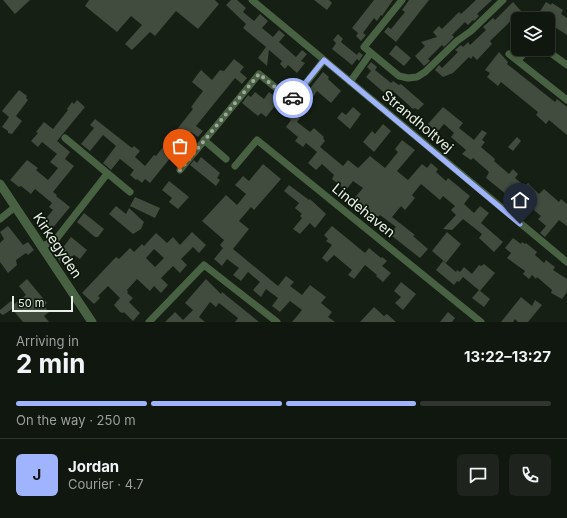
<!DOCTYPE html>
<meta charset="utf-8">
<style>
body{margin:0;font-family:Inter,sans-serif;background:#1e241d;color:#f1f3f6;height:100vh;display:flex;flex-direction:column;font-size:15px;white-space:nowrap}
*{box-sizing:border-box;margin:0}
p{font-size:13px;color:#9c9f9e}
.icon{flex:none;width:22px;height:22px;fill:none;stroke:currentColor;stroke-width:2;stroke-linecap:round;stroke-linejoin:round}
.map{position:relative;height:322px;overflow:hidden}
.sheet{display:flex;flex-direction:column;background:#10170f;flex:1}
.sheet>*{flex:none}
.fabs{position:absolute;left:511px;top:12px;display:grid;gap:8px}
.fabs a{display:grid;place-items:center;width:44px;height:44px;border-radius:6px;background:#10170f;box-shadow:0 2px 6px #0003,0 0 0 1px #30362f;font-size:20px}
.scale{position:absolute;left:12px;bottom:10px;width:61px;box-sizing:border-box;padding-left:4px;border:2px solid #e9f0e7;border-top:0;font-size:11px;line-height:14px;white-space:nowrap;color:#e9f0e7;-webkit-text-stroke:3px #0d160b;paint-order:stroke}
.pin{position:absolute;display:grid;place-items:center;width:34px;height:34px;color:#fff;margin:-41px -17px;border-radius:50% 50% 50% 0;rotate:-45deg;box-shadow:0 0 4px #0007}
.pin .icon{rotate:45deg}
.courier{position:absolute;display:grid;place-items:center;width:40px;height:40px;margin:-20px;border:3px solid #a0b3fd;border-radius:50%;background:#fff;color:#222;box-shadow:0 1px 5px #0007}
.overview em{font-style:normal;font-weight:700}
.overview div{display:flex;flex-direction:column-reverse}
.overview{display:flex;align-items:center;justify-content:space-between;height:68px;padding:0 16px}
h1{font-size:26px;font-weight:700;line-height:30px}
.bar{display:grid;grid-template-columns:repeat(4,1fr);gap:6px 4px;align-content:center;height:48px;padding:0 16px}
.bar i{height:5px;border-radius:3px;background:#30362f}
.bar .current{background:#a0b3fd}
.bar p{grid-column:span 4}
.line{display:flex;align-items:center;gap:10px;padding:0 16px;border-top:1px solid #30362f}
.line div{flex:1}
.round{display:grid;place-items:center;flex:none;width:42px;height:42px;border-radius:6px;background:#1e241d}
.map>svg:first-child{display:block}
</style>
<div class="map">
<svg width="567" height="322" viewBox="0 0 567 322">
<rect width="100%" height="100%" fill="#161f14"/>
<!-- building -->
<path fill="#414b3e" fill-rule="evenodd" d="M3 0H30L15 14Z
M89 0H215L219 4 198 29 176 11 155 36 150 32 132 50 125 44 142 25 131 16 117 32 85 6Z
M231 0H237L246 8 243 12 254 21 260 14 268 21 262 28 273 37 279 30 285 35 279 42 296 57 302 50 307 54 301 61 305 63 297 73 288 65 285 69 280 64 282 61 269 50 267 66 258 58 266 47 243 28 246 24 226 5Z
M314 0H329L332 3 327 10Z
M374 0H393L382 16 381 15 377 21 374 18 363 33 366 35 361 41 356 36 358 33 352 28Z
M409 0H429L396 42 384 32 388 27 391 29 405 12 402 10Z
M476 0H492L477 14 479 16 474 21 473 20 468 25 465 22 452 35 454 37 444 47 442 45 428 59 430 61 424 66 415 56 425 46 421 42 437 37 433 32 439 26 442 29 459 12 461 14Z
M513 2 521 11 490 41 492 44 477 60 473 56 471 59 469 57 453 73 443 77 435 70 439 65 442 68 458 52 455 50 461 45 463 47 468 42 470 45 486 30 483 27 493 18 495 20Z
M546 2 551 5 552 3 563 10 561 14 567 18V35L553 26 554 24 548 19 539 13Z
M338 34 343 39 341 42 357 55 359 52 363 55 359 61 357 59 352 65 332 49 336 43 333 40Z
M396 45 411 58 404 66 389 54Z
M499 52 508 62 507 64 555 102 557 99 567 107V135L549 120 546 124 536 115 538 112 501 82 498 86 487 77 490 73 485 70Z
M234 59 244 67 240 72 247 78 242 84 235 78 196 126 203 131 198 137 191 132 150 183 145 179 142 183 137 179 136 180 130 175 134 170 120 159 111 170 103 163 116 146 103 135 90 151 81 144 94 128 90 125 95 119 132 148 134 146 140 151 135 157 145 166 154 155 156 156 193 109 191 107 203 91 192 82 197 75 201 70 212 80 220 70 224 71Z
M371 62 377 67 375 70 391 83 393 81 399 85 401 84 424 104 418 110 415 108 413 109 392 90 388 96 366 77 371 71 367 67Z
M323 72 329 77 328 79 341 91 331 103 317 91 313 97 307 92Z
M19 90 27 96 26 98 28 100 16 116 22 121 12 134 8 133V131L2 127 9 117 2 111Z
M255 92 264 99 269 92 283 103 278 110 274 107 266 117 261 113 258 116 242 103 248 95 251 97Z
M77 100 85 107 57 141 70 152 65 159 74 166 53 192 57 195 56 196 70 207 51 230 42 223 53 210 49 207 52 203 35 189 31 194 21 186 19 187 10 180 27 160 38 168 36 170 48 180 58 168 50 162 57 154 42 142 38 147 31 141 38 133 36 132 44 122 53 129 68 110 67 109 72 102 74 104Z
M353 107 361 114 350 129 337 118 342 112 346 115Z
M443 107 463 123 459 128 474 140 482 130 487 133 482 140 485 142 481 147 495 159 494 161 509 174 513 169 518 174 515 178 525 186 528 183 539 194 544 189 559 202 561 199 567 204V226L559 220 545 237 540 233 546 226 538 219 541 216 529 206 532 203 514 187 507 195 486 178 489 172 473 158 471 160 462 154 466 150 451 137 454 133 444 124 437 132 428 124Z
M292 112 300 118 297 122 310 132 314 128 324 137 323 138 325 141 320 147 343 166 348 160 358 168 370 156 385 168 398 152 395 149 402 140 415 150 397 171 408 180 422 164 427 168 431 163 438 169 436 172 446 181 448 178 470 196 464 204 474 213 480 206 489 213 481 223 503 242 494 252 479 238 482 234 463 219 452 230 443 229 456 215 451 210 455 206 443 196 440 200 421 184 412 195 415 198 405 210 401 206 392 217 415 235 413 236 428 249 420 258 392 236 395 231 393 230 396 227 380 215 376 219 363 208 361 211 352 203V201L363 188 353 181 346 190 332 179 334 175 322 164 316 170 308 163 317 152 306 143 303 147 295 141 298 137 286 127 291 120 288 117Z
M383 124 391 131 374 152 363 142 372 131 375 134Z
M517 137 521 141 513 151 508 147Z
M201 157 220 173 217 178 220 180 216 186 190 165 194 160 197 163Z
M263 164 281 179 254 210 251 207 239 221 249 229 233 249 278 286 286 276 294 282 290 286 302 295 310 285 326 297 321 303 332 312 328 317 335 322H292L302 310 290 301 280 312 272 306 278 298 266 289 261 297 253 290 260 282 248 272 241 281 233 275 239 268 227 259 222 266 214 259 223 248 220 245 224 240 202 221 226 195 237 205 246 194 235 185 243 176 249 181Z
M169 181 189 197 178 209 169 202 172 198 162 190Z
M289 185 309 200 310 199 326 214 315 228 310 223 300 234 293 229 302 218 300 216 302 214 295 208 299 203 284 191Z
M135 197 160 208 155 218 130 206Z
M116 206 126 214 129 208 144 222 141 229 133 234 109 214Z
M84 213 104 229 98 237H95L77 222Z
M8 226 23 245 28 242 34 250 28 255 26 253 16 260 17 265 8 273 0 262V243L4 239 0 232Z
M332 226 365 253 369 248 381 258 382 257 387 261 382 266 391 273 383 282 376 276 377 275 365 265 354 279 348 275 352 270 334 255 327 262 322 258 332 245 326 241 328 239 324 235Z
M192 232 206 245 199 253 193 247 181 259 187 265 180 273 173 266 161 278 168 285 161 293 154 286 150 291 137 279 127 290 128 292 127 293 133 298 129 302 140 313 133 321 124 312 123 313 120 312 114 305 120 298 108 286 98 296 100 298 94 304 82 293 116 257 119 259 130 248 134 252 142 244 144 246 156 233 167 243 173 237 180 245ZM154 249 164 258 155 267 146 258Z
M447 232 461 244 446 263 432 251Z
M71 237 87 250 80 259 74 255 61 263 55 254 61 250Z
M513 238 521 244 522 242 525 244 526 243 537 252 535 255 544 263 546 260 555 267 553 270 567 279V292L562 299 551 293 552 290 537 277 536 279 532 275 529 279 523 274 525 271 507 258 511 253 505 248Z
M443 261 456 272 457 270 460 272 464 267 472 274 479 265 481 266 484 264 495 273 480 291 463 277 459 282 457 281 454 285 436 270Z
M27 279 47 303 44 306 49 312 44 316 49 322H23L12 309 3 315 0 313V310L11 301 14 304 26 295 19 286Z
M206 279 221 294 222 292 259 322H235L238 318 219 303 216 307 210 302 199 317 205 322H165L175 312 183 320 193 310 185 303Z
M401 282 416 294 403 310 395 303 401 297 394 291Z
M479 290 490 299 484 307 472 298Z
M521 297 532 306 535 300 542 305 528 322H518L515 319 513 322H501Z
M374 307 384 316 387 314 396 322H360Z
M448 312 455 318 452 322H440Z"/>
<g fill="none" stroke-linecap="round" stroke-linejoin="round">
<!-- minor -->
<path stroke="#486142" stroke-width="7" d="M252 0 567 262
M402 0 364 47 399 76 408 78 417 77 425 72 457 41 471 31 503 0
M548 45 550 42
M545 49 567 65
M509 54 567 100
M518 61 524 53
M350 82 370 54
M65 138 130 192
M204 140 226 159
M235 166 257 140 481 322
M180 170 259 74 292 101 324 60
M0 219 15 207
M42 247 57 238 107 174
M149 322 204 265 277 322"/>
<!-- tertiary -->
<path stroke="#486142" stroke-width="9" d="M0 184 92 322"/>
</g>
<g fill="none" stroke-linecap="round" stroke-linejoin="round">
<!-- done -->
<path stroke="#9fa79d" stroke-width="4" stroke-dasharray="0 7.2" d="M180 170 259 74 292 101 293 98"/>
<!-- route -->
<path stroke="#a0b3fd" stroke-width="5" d="M293 98 324 60 520 224"/>
</g>
<g text-anchor="middle" dominant-baseline="central" stroke-width="3.5" stroke-linejoin="round" paint-order="stroke">
<!-- street labels -->
<g font-size="14" fill="#e9f0e7" stroke="#0d160b">
<text transform="translate(418 121) rotate(40)">Strandholtvej</text>
<text transform="translate(364 210) rotate(39)">Lindehaven</text>
<text transform="translate(58 245) rotate(56)">Kirkegyden</text>
</g>
</g>
</svg>
<div class="fabs">
<a><svg class="icon" aria-label="layers" viewBox="0 0 24 24"><path d="M12 4l9 5-9 5-9-5zM3 14l9 5 9-5"/></svg></a>
</div>
<div class="scale">50 m</div>
<div class="pin" style="left:180px;top:170px;background:#ea580c"><svg class="icon" aria-label="bag" viewBox="0 0 24 24"><path d="M5 8h14l-1 12H6zM9 8a3 3 0 0 1 6 0"/></svg></div>
<div class="pin" style="left:520px;top:224px;background:#1f2937"><svg class="icon" aria-label="home" viewBox="0 0 24 24"><path d="M3 11l9-7 9 7M6 9v11h12V9"/></svg></div>
<div class="courier" style="left:293px;top:98px"><svg class="icon" aria-label="car" viewBox="0 0 24 24"><path d="M5 17H2v-5l4-1 3-4h7l3 4 3 1v5h-3M9 17h6M6 11h13"/><circle cx="7" cy="17" r="2"/><circle cx="17" cy="17" r="2"/></svg></div>
</div>
<section class="sheet">
<div class="overview"><div><h1>2 min</h1><p>Arriving in</p></div><em>13:22–13:27</em></div>
<div class="bar"><i class="current"></i><i class="current"></i><i class="current"></i><i></i><p>On the way · 250 m</p></div>
<div class="line" style="height:72px"><b class="round" style="background:#a0b3fd;color:#111">J</b><div><b>Jordan</b><p>Courier · 4.7</p></div><a class="round"><svg class="icon" aria-label="chat" viewBox="0 0 24 24"><path d="M4 5h16v11H9l-5 4z"/></svg></a><a class="round"><svg class="icon" aria-label="phone" viewBox="0 0 24 24"><path d="M5 4h4l2 5-3 2q2 4 5 5l2-3 5 2v4C11 20 4 13 5 4z"/></svg></a></div>
</section>
